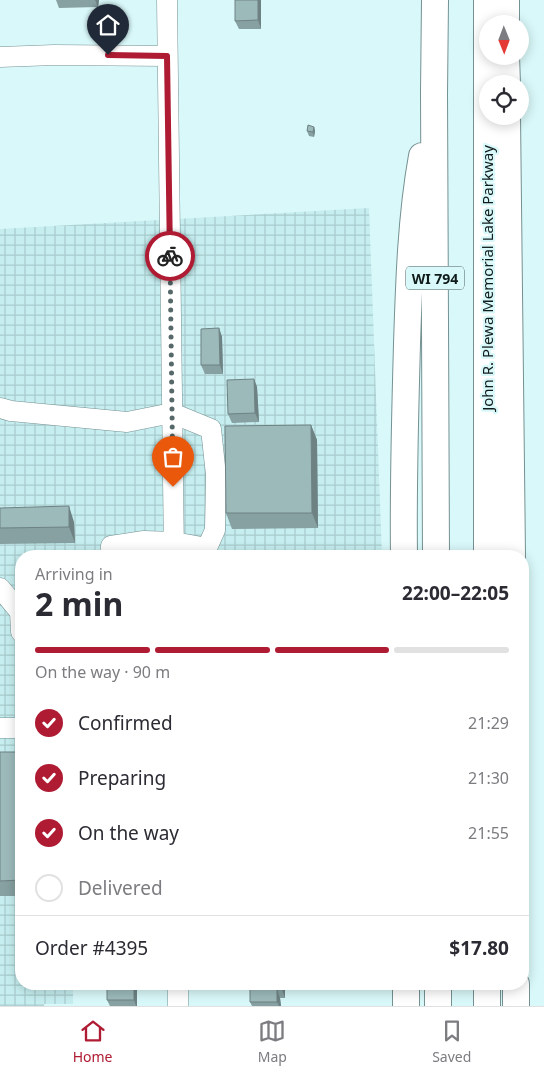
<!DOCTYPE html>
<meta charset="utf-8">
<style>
body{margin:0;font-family:"Noto Sans",sans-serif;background:#f2f2f3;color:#2b2b33;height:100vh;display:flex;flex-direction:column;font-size:19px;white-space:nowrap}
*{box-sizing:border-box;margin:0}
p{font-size:16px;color:#7c7c81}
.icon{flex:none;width:28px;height:28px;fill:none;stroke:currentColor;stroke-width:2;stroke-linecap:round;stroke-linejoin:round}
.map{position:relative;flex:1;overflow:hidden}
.drawer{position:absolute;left:15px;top:550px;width:514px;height:440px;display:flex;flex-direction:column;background:#fff;border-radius:20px;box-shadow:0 2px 12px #0003}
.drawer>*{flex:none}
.needle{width:32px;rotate:179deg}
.tools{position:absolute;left:479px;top:15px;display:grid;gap:10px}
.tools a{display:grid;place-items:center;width:50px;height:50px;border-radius:50%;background:#fff;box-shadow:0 2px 12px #0003;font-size:25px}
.pin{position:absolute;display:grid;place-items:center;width:42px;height:42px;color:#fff;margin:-51px -21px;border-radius:50% 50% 50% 0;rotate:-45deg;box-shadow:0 0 5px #0007}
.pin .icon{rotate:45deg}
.courier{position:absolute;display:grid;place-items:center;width:50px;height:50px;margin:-25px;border:4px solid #af1b33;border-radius:50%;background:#fff;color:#222;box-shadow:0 1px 6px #0007}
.overview em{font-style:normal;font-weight:700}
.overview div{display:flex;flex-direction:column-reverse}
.overview{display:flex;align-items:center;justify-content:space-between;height:85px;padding:0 20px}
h1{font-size:32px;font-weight:700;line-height:38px}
.bar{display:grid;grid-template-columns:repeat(4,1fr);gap:8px 5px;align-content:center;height:60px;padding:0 20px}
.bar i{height:6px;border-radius:4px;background:#e1e1e2}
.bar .on{background:#af1b33}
.bar p{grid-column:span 4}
.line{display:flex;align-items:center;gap:12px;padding:0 20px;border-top:1px solid #e1e1e2}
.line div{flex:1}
ol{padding:0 20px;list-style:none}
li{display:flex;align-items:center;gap:15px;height:55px}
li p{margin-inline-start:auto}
li .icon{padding:5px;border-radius:50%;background:#af1b33;color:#fff;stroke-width:4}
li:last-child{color:#7c7c81}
li i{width:28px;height:28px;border:2px solid #e1e1e2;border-radius:50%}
.menu{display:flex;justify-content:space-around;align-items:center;height:70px;border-top:1px solid #e1e1e2;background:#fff;font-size:14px;color:#7c7c81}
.menu a{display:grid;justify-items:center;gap:2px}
.menu .on{color:#af1b33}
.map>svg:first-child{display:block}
</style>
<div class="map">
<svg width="544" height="1006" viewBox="0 0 544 1006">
<defs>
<pattern id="industrial-grid" width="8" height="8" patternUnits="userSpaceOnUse" patternTransform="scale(1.25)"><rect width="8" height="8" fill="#c6eef0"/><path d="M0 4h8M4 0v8" fill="none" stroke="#a9cccd"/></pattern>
</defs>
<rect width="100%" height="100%" fill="#d9f8f9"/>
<!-- industrial -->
<path fill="url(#industrial-grid)" d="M369 208 382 556H21V984H73V1004H44V1006H0V229Z"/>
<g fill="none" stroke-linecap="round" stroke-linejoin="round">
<!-- minor casing -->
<g stroke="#759192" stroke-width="21">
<path id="minor" d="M167 0 174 556
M0 57 54 55 167 56
M0 408 11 411 127 422 172 413 211 429 216 475 215 530 207 548 174 542 144 541 111 546 110 556
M0 588 20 612 21 632
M0 728H21
M178 984V1006"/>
</g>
<!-- major casing -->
<g stroke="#759192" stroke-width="28">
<path id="major" d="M435 0 434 93 436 556
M506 0V24
M506 56 507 84
M507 116 512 556
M404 556C403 485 405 415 407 344 409 281 411 217 422 156
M487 556V0
M438 984V1006
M516 984V1006
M406 1006V984
M487 1006V984"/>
</g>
<!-- minor -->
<use href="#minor" stroke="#fff" stroke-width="20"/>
<!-- major -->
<use href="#major" stroke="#fff" stroke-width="26"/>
</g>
<!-- wall -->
<path fill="#87a0a1" d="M56 0H99L98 7 59 8Z
M235 0H261V29H239L235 21Z
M314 127 315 131 314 137 309 136 307 131Z
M219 328 222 337 223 374H205L201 365Z
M254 379 257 387 259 422 232 423 228 414Z
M311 425 317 440 318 528 232 529 226 513Z
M0 508 74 522 75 543 0 544Z
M0 752H21V896H0Z
M107 984H137V1006H110L107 1000Z
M285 985V998H280L281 1006H252L250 1002Z"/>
<!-- shaded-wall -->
<path fill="#6e8283" d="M95 0H99L98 7Z
M258 0H261V29L258 20Z
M314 127 315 131 314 137 313 132Z
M219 328 222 337 223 374 220 365Z
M254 379 257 387 259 422 255 413Z
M311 425 317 440 318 528 312 513Z
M69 506 74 522 75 543 69 527Z
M134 984H137V1006H136L134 1000Z
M282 984H285V998L282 989Z
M277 990 280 998 281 1006H279L277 1002Z"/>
<!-- building -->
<path fill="#9dbabb" stroke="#6e8283" d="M235 0H258V20L235 21Z
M308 125 314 127 313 132 307 131Z
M219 328 220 365H201V329Z
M254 379 255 413 228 414 227 380Z
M311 425 312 513H226L225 426Z
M69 506V527L0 528V508Z
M0 752H21V880L0 881Z
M107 984H134V1000H107Z
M250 984H282V989L277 990V1002H250Z"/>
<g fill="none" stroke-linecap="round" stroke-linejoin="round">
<!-- done -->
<path stroke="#566869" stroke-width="5" stroke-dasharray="0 9" d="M170 256 173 487"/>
<!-- route -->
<path stroke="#af1b33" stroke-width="6" d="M108 55 167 56 170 256"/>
</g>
<g text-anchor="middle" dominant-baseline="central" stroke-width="4.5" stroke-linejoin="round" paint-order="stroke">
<!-- shield labels -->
<rect fill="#d9f8f9" stroke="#4c5d5e" stroke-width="1" x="406" y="266.5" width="58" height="23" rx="4"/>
<g font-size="14" font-weight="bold" fill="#101b1b">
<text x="435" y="278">WI 794</text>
</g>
<!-- street labels -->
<g font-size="15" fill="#101b1b" stroke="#d9f8f9">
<text transform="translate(487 278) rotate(-90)">John R. Plewa Memorial Lake Parkway</text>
</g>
</g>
</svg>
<div class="tools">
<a><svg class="needle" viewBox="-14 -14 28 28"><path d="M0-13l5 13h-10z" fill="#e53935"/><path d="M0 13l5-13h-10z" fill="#7c7c81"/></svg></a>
<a><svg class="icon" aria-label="locate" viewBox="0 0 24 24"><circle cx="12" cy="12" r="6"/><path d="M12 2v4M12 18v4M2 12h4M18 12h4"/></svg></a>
</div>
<div class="pin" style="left:173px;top:487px;background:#ea580c"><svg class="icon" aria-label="bag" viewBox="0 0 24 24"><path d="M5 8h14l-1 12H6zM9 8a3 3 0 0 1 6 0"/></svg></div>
<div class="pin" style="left:108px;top:55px;background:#1f2937"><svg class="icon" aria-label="home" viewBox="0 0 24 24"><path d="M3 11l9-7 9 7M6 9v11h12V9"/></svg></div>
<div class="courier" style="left:170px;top:256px"><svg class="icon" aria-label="bike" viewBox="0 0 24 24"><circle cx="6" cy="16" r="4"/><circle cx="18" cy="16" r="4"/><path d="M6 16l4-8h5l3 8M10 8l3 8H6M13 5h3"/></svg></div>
<section class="drawer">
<div class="overview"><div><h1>2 min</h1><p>Arriving in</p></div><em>22:00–22:05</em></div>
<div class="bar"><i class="on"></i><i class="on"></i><i class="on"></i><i></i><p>On the way · 90 m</p></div>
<ol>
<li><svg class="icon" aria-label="check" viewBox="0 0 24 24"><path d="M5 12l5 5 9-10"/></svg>Confirmed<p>21:29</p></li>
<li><svg class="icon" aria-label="check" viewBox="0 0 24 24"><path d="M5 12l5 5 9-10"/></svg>Preparing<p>21:30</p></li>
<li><svg class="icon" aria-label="check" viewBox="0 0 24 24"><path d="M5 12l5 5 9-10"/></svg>On the way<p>21:55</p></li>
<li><i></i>Delivered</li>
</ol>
<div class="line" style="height:65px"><div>Order #4395</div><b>$17.80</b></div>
</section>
</div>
<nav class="menu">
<a class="on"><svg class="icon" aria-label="home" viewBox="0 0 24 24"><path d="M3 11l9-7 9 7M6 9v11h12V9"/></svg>Home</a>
<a><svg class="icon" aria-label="map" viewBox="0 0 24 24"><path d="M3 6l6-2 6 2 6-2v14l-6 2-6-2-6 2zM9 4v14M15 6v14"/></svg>Map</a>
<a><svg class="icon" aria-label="saved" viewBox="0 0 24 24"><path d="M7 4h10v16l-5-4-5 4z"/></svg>Saved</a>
</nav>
